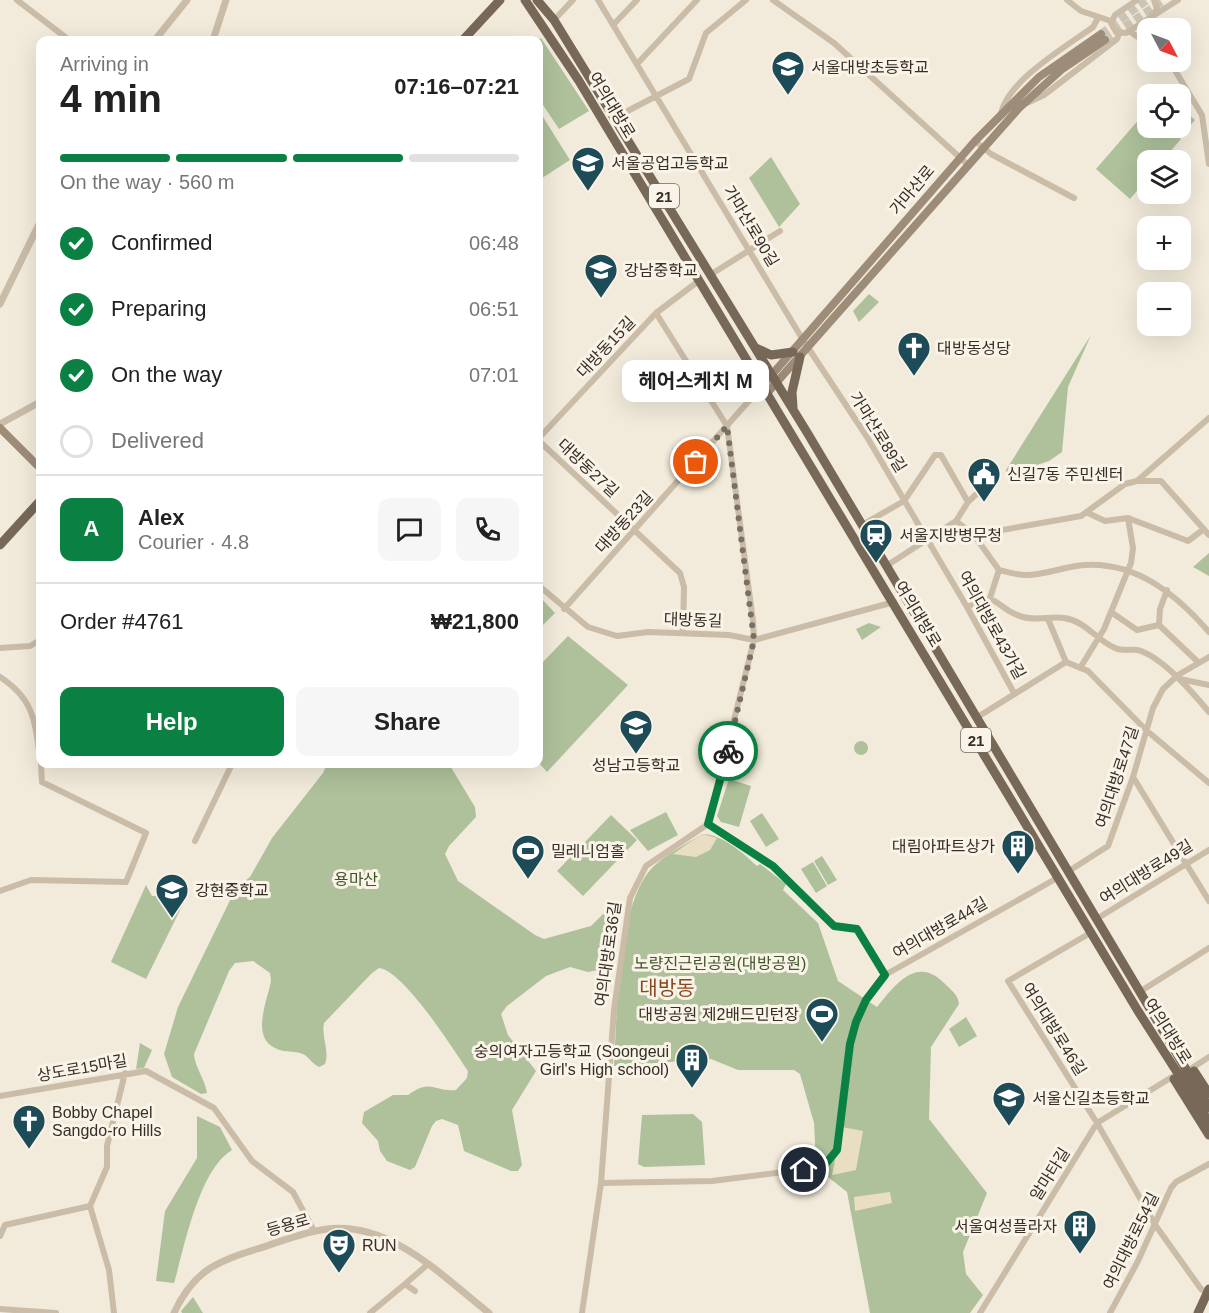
<!DOCTYPE html>
<meta charset="utf-8">
<style>
body{margin:0;font-family:Helvetica,"Noto Sans KR",sans-serif;background:#f6f6f6;color:#222;height:100vh;display:flex;flex-direction:column;font-size:22px;white-space:nowrap}
*{box-sizing:border-box;margin:0}
p{font-size:20px;color:#767676}
.icon{flex:none;width:33px;height:33px;fill:none;stroke:currentColor;stroke-width:2;stroke-linecap:round;stroke-linejoin:round}
.map{position:relative;flex:1;overflow:hidden}
.details{position:absolute;left:36px;top:36px;width:507px;height:732px;display:flex;flex-direction:column;background:#fff;border-radius:12px;box-shadow:0 6px 24px #0002}
.details>*{flex:none}
.needle{width:39px;rotate:131deg}
.tools{position:absolute;left:1137px;top:18px;display:grid;gap:12px}
.tools a{display:grid;place-items:center;width:54px;height:54px;border-radius:12px;background:#fff;box-shadow:0 6px 24px #0002;font-size:30px}
.pin{position:absolute;display:grid;place-items:center;width:51px;height:51px;color:#fff;margin:-26px;border:3px solid #fff;border-radius:50%;box-shadow:0 2px 6px #0007}
.courier{position:absolute;display:grid;place-items:center;width:60px;height:60px;margin:-30px;border:4px solid #0b8043;border-radius:50%;background:#fff;color:#222;box-shadow:0 2px 8px #0007}
.bubble{position:absolute;height:42px;border-radius:12px;background:#fff;box-shadow:0 6px 24px #0002;font-size:20px;font-weight:700;line-height:42px;text-align:center}
.summary em{font-style:normal;font-weight:700}
.summary div{display:flex;flex-direction:column-reverse}
.summary{display:flex;align-items:center;justify-content:space-between;height:102px;padding:0 24px}
h1{font-size:39px;font-weight:700;line-height:45px}
.bar{display:grid;grid-template-columns:repeat(4,1fr);gap:9px 6px;align-content:center;height:72px;padding:0 24px}
.bar i{height:8px;border-radius:4px;background:#e0e0e0}
.bar .active{background:#0b8043}
.bar p{grid-column:span 4}
.line{display:flex;align-items:center;gap:15px;padding:0 24px;border-top:2px solid #e0e0e0}
.line div{flex:1}
.round{display:grid;place-items:center;flex:none;width:63px;height:63px;border-radius:12px;background:#f6f6f6}
ol{padding:0 24px;list-style:none}
li{display:flex;align-items:center;gap:18px;height:66px}
li p{margin-inline-start:auto}
li .icon{padding:6px;border-radius:50%;background:#0b8043;color:#fff;stroke-width:4}
li:last-child{color:#767676}
li i{width:33px;height:33px;border:3px solid #e0e0e0;border-radius:50%}
.action{display:flex;gap:12px;margin-top:auto;padding:12px 24px}
.action a{flex:1;height:69px;border-radius:12px;background:#0b8043;color:#fff;font-size:24px;font-weight:700;line-height:69px;text-align:center}
.action a+a{background:#f6f6f6;color:#222}
.map>svg:first-child{display:block}
</style>
<div class="map">
<svg width="1209" height="1313" viewBox="0 0 1209 1313">
<rect width="100%" height="100%" fill="#f2ebdb"/>
<!-- green -->
<path fill="#aec19b" d="M541 38 589 111 559 129 539 99 538 40Z
M1181 107 1195 120 1183 134 1176 128H1180Z
M538 109 570 160 539 180H538Z
M1147 110 1148 128H1168L1181 139 1163 160H1148L1147 179 1130 199 1096 169Z
M771 157 800 204 779 227 749 178Z
M869 294 879 302 859 322 853 311Z
M1091 335 1068 387 1062 452 1049 461 1007 475 1006 470Z
M1209 553V576L1193 567Z
M539 596 555 613 539 629Z
M869 623 881 627 862 640 856 629Z
M568 636 628 685 547 772 539 763V666Z
M854 748a7 7 0 1 1 14 0a7 7 0 1 1-14 0Z
M327 764H449L475 807 476 817 449 846 445 854 458 881 535 935 544 939 591 926 606 911 614 908 620 913 614 967 588 972 570 967 546 976 507 1006 501 1014 508 1035 536 1071 512 1110 522 1165 518 1171H511L464 1151 458 1125 442 1119 436 1121 432 1126 415 1167 410 1170 387 1161 380 1151 378 1141 362 1123 364 1112 393 1095H408C431 1078 433 1092 456 1090L467 1078 468 1071C453 1049 404 971 379 968L372 973 324 1023C321 1037 330 1051 325 1064L319 1067C313 1064 310 1059 305 1055 296 1050 286 1053 277 1049 250 1039 267 1002 271 981L270 973 253 961 235 963 229 971 194 1054C195 1068 205 1079 207 1093L201 1094 172 1077 164 1054 178 1007 236 888 250 877 272 838 323 773Z
M729 779 751 786 739 827 721 822 717 816Z
M666 812 678 835 648 851 630 830Z
M762 813 779 839 766 847 750 821Z
M611 815 637 840 583 896 557 871Z
M702 834C722 834 743 853 757 866L760 864 786 884 783 890 818 923 838 981 877 1007C895 985 916 956 943 982 950 989 958 994 959 1004L931 1047 929 1119 987 1193 963 1252 966 1274 983 1295 970 1313H870L847 1192 828 1177 816 1161 814 1123 800 1074 794 1070H738L711 1059 614 1066C617 1016 617 904 652 868 665 854 687 844 702 834Z
M822 856 837 880 828 885 814 861Z
M813 862 827 886 816 893 801 869Z
M146 885 152 896H158L161 891 185 900 146 979 111 962Z
M966 1017 977 1036 959 1047 949 1029Z
M140 1043 152 1050 144 1068 136 1069Z
M693 1114 702 1122 705 1165 644 1167 638 1164 642 1115Z
M197 1116 220 1127 232 1150C198 1171 185 1246 174 1283L156 1281 165 1211 197 1158Z
M193 1297 203 1313H182L181 1311Z"/>
<!-- plaza -->
<path fill="#eadec2" d="M702 834 717 838 710 850 696 857 673 854Z
M842 1127 863 1131 856 1170 832 1175Z
M890 1192 892 1203 855 1211 854 1197Z"/>
<g fill="none" stroke-linecap="round" stroke-linejoin="round">
<!-- secondary-tunnel -->
<path stroke="#ccc5b7" stroke-width="8" stroke-dasharray="8 4" stroke-linecap="butt" d="M1101 34 1147 0
M1105 40 1164 0"/>
<!-- minor -->
<path stroke="#cabca7" stroke-width="6" d="M17 0 69 40
M598 0 803 340 867 437 967 607 1014 693
M773 0 834 43 967 164
M1067 0 1081 11 1111 21
M1137 0 1115 15 1111 23 1116 32 1126 33 1178 0
M1152 15 1158 28
M1153 15 1157 9 1154 0
M554 20 573 0
M613 25 637 0
M1129 31 1148 44
M1170 62 1202 115 1209 164
M637 64 697 0
M1027 103 1044 95 1117 39 1119 34
M1001 115C1005 82 1067 46 1093 27L1098 18
M616 117 689 79 706 33 746 0
M975 141 991 154 1074 198
M710 275 780 231
M538 439 656 313 700 280
M538 440 680 573 684 587 683 633
M1138 481H1161L1209 535
M1088 513 1105 521 1128 518 1188 541 1204 529
M956 521 974 535 1081 516 1125 484 1137 481 1209 418
M862 525 904 501 935 455H941L968 502
M974 535 999 570C1007 572 1017 575 1026 575 1046 575 1065 566 1085 565 1137 562 1177 595 1209 632
M886 566 956 521 968 502 986 485
M538 585 588 627 617 636 648 632 729 635 754 640 894 602
M990 598 999 570
M967 607C1000 588 993 609 1023 617 1037 621 1051 616 1064 618 1086 621 1096 640 1115 648 1123 652 1133 648 1141 651 1165 660 1193 693 1209 712
M564 609 763 385
M1111 612 1137 630 1159 625
M1048 619 1066 662
M1159 625 1198 662
M1159 625 1160 609 1167 590
M0 648 30 646 40 640
M1080 668 1104 629 1131 563 1133 548 1128 518
M0 677C34 699 35 721 40 759
M1180 679 1209 685
M976 718 1066 662 1088 671 1146 730 1209 783
M1133 777 1209 901
M708 824 773 866 834 926 857 929 885 975
M195 841 232 764
M1069 871 1108 846 1133 777 1153 708 1163 689 1178 675 1209 657
M0 891 31 880 126 882 146 833 42 782 41 764
M1098 918 1209 850
M1092 932 1008 981 1097 1123 1156 1226 1201 1289 1207 1293
M1141 991 1209 948
M1192 1068 1209 1057
M0 1096 146 1071 214 1108 252 1161 293 1192 314 1231
M601 1183 712 1181 823 1167 837 1150 850 1044 856 1022 866 1000 885 975 1059 877
M0 1236 5 1225 90 1206
M405 1284 427 1265
M0 1309 56 1313
M114 1313 109 1270 90 1206 107 1167V1146L125 1073
M370 1313 405 1284 415 1291
M582 1313 601 1183 614 1010 630 898 646 866 708 824 754 640 753 621 727 426 656 313
M980 1313 1097 1123 1172 1077
M1110 1313 1138 1261 1171 1188 1176 1182 1209 1164"/>
<!-- tertiary -->
<path stroke="#cabca7" stroke-width="7" d="M155 40 187 0
M213 40 226 0
M0 304 40 222
M0 424 40 402
M174 1313C193 1272 216 1261 257 1249 280 1242 303 1232 327 1229 391 1221 443 1277 489 1313"/>
<!-- secondary -->
<path stroke="#9d8c78" stroke-width="8" d="M763 385 975 141 1039 77 1101 34
M768 392 1019 108 1061 70 1105 40
M0 428 40 468"/>
<!-- primary -->
<path stroke="#786858" stroke-width="9" d="M525 0 579 81 1138 1011 1209 1122
M537 0 554 20 808 434 1209 1108
M463 40 500 0
M756 348 771 355 793 352
M793 407 792 392 800 357
M0 545 40 501
M1194 1071 1209 1094
M1174 1079 1209 1135
M1198 1313 1209 1289"/>
</g>
<g fill="none" stroke-linecap="round" stroke-linejoin="round">
<!-- done -->
<path stroke="#787066" stroke-width="6" stroke-dasharray="0 10.8" d="M696 462 727 426 754 640 728 751"/>
<!-- route -->
<path stroke="#0b8043" stroke-width="8" d="M728 751 708 824 773 866 834 926 857 929 885 975 866 1000 856 1022 850 1044 837 1150 823 1167 804 1170"/>
</g>
<!-- icons -->
<defs>
<g id="school-pin" transform="scale(1.725)"><path d="M0 17L-7.5 6A9.5 9.5 0 1 1 7.5 6Z" fill="#1d4b58" stroke="#f9f4e7"/><path d="M0-5L7-2L0 1L-7-2ZM-4 1L0 2.5L4 1V4Q0 6-4 4Z" fill="#fff"/></g>
<g id="church-pin" transform="scale(1.725)"><path d="M0 17L-7.5 6A9.5 9.5 0 1 1 7.5 6Z" fill="#1d4b58" stroke="#f9f4e7"/><path d="M-1.2-6h2.4v3.5h3.3v2.4h-3.3V6h-2.4V-.1h-3.3v-2.4h3.3Z" fill="#fff"/></g>
<g id="civic-pin" transform="scale(1.725)"><path d="M0 17L-7.5 6A9.5 9.5 0 1 1 7.5 6Z" fill="#1d4b58" stroke="#f9f4e7"/><path d="M-.6-6.5H3V-4.5H.6V-3L4-1V1h2V6H-6V1h2V-1L-.6-3ZM-1.2 2.5V6h2.4V2.5Z" fill="#fff"/></g>
<g id="station-pin" transform="scale(1.725)"><path d="M0 17L-7.5 6A9.5 9.5 0 1 1 7.5 6Z" fill="#1d4b58" stroke="#f9f4e7"/><path d="M-3-6H3Q5-6 5-4V2Q5 4 3 4L4.5 6H3L1.5 4h-3L-3 6H-4.5L-3 4Q-5 4-5 2V-4Q-5-6-3-6ZM-3.5-4v3h7v-3ZM-3.5 1v1.5H-2V1ZM2 1v1.5H3.5V1Z" fill="#fff"/></g>
<g id="building-pin" transform="scale(1.725)"><path d="M0 17L-7.5 6A9.5 9.5 0 1 1 7.5 6Z" fill="#1d4b58" stroke="#f9f4e7"/><path d="M-4-6H4V6H1V3H-1V6H-4ZM-2.5-4.3h1.7v1.8h-1.7ZM.8-4.3h1.7v1.8H.8ZM-2.5-1h1.7V.8h-1.7ZM.8-1h1.7V.8H.8Z" fill="#fff"/></g>
<g id="stadium-pin" transform="scale(1.725)"><path d="M0 17L-7.5 6A9.5 9.5 0 1 1 7.5 6Z" fill="#1d4b58" stroke="#f9f4e7"/><path d="M0-5a6.5 5 0 1 0 0 10a6.5 5 0 1 0 0-10ZM-3.5-1.8h7v3.6h-7Z" fill="#fff"/></g>
<g id="theatre-pin" transform="scale(1.725)"><path d="M0 17L-7.5 6A9.5 9.5 0 1 1 7.5 6Z" fill="#1d4b58" stroke="#f9f4e7"/><path d="M-5-5.5Q0-4 5-5.5V0Q5 5 0 6Q-5 5-5 0ZM-3.3-2.5H-1v1.5H-3.3ZM1-2.5H3.3v1.5H1ZM-2.8 1Q0 5.5 2.8 1Z" fill="#fff"/></g>
</defs>
<g fill-rule="evenodd">
<use href="#school-pin" x="788" y="67"/>
<use href="#school-pin" x="588" y="163"/>
<use href="#school-pin" x="601" y="270"/>
<use href="#church-pin" x="914" y="348"/>
<use href="#civic-pin" x="984" y="474"/>
<use href="#station-pin" x="876" y="535"/>
<use href="#school-pin" x="636" y="726"/>
<use href="#building-pin" x="1018" y="846"/>
<use href="#stadium-pin" x="528" y="851"/>
<use href="#school-pin" x="172" y="890"/>
<use href="#stadium-pin" x="822" y="1014"/>
<use href="#building-pin" x="692" y="1060"/>
<use href="#school-pin" x="1009" y="1098"/>
<use href="#church-pin" x="29" y="1121"/>
<use href="#building-pin" x="1080" y="1226"/>
<use href="#theatre-pin" x="339" y="1245"/>
</g>
<g text-anchor="middle" dominant-baseline="central" stroke-width="6" stroke-linejoin="round" paint-order="stroke">
<!-- shield labels -->
<g fill="#f9f4e7" stroke="#706961" stroke-width="1.5">
<rect x="649" y="184" width="30" height="24" rx="4.5"/>
<rect x="961" y="728" width="30" height="24" rx="4.5"/>
</g>
<g font-size="15" font-weight="bold" fill="#362e27">
<text x="664" y="196">21</text>
<text x="976" y="740">21</text>
</g>
<!-- poi labels -->
<g font-size="16" fill="#362e27" stroke="#f9f4e7" text-anchor="start">
<text x="811" y="67">서울대방초등학교</text>
<text x="611" y="163">서울공업고등학교</text>
<text x="624" y="270">강남중학교</text>
<text x="937" y="348">대방동성당</text>
<text x="1007" y="474">신길7동 주민센터</text>
<text x="899" y="535">서울지방병무청</text>
<text x="636" y="765" text-anchor="middle">성남고등학교</text>
<text x="995" y="846" text-anchor="end">대림아파트상가</text>
<text x="551" y="851">밀레니엄홀</text>
<text x="195" y="890">강현중학교</text>
<text x="799" y="1014" text-anchor="end">대방공원 제2배드민턴장</text>
<text x="669" y="1051" text-anchor="end">숭의여자고등학교 (Soongeui<tspan x="669" dy="18">Girl's High school)</tspan></text>
<text x="1032" y="1098">서울신길초등학교</text>
<text x="52" y="1112">Bobby Chapel<tspan x="52" dy="18">Sangdo-ro Hills</tspan></text>
<text x="1057" y="1226" text-anchor="end">서울여성플라자</text>
<text x="362" y="1245">RUN</text>
</g>
<!-- street labels -->
<g font-size="16" fill="#362e27" stroke="#f9f4e7">
<text transform="translate(612 105) rotate(59)">여의대방로</text>
<text transform="translate(912 190) rotate(-50)">가마산로</text>
<text transform="translate(751 226) rotate(59)">가마산로90길</text>
<text transform="translate(606 347) rotate(-47)">대방동15길</text>
<text transform="translate(878 432) rotate(58)">가마산로89길</text>
<text transform="translate(588 468) rotate(43)">대방동27길</text>
<text transform="translate(624 522) rotate(-48)">대방동23길</text>
<text transform="translate(918 614) rotate(59)">여의대방로</text>
<text transform="translate(693 620) rotate(2)">대방동길</text>
<text transform="translate(992 625) rotate(61)">여의대방로43가길</text>
<text transform="translate(1117 777) rotate(-72)">여의대방로47길</text>
<text transform="translate(1146 872) rotate(-32)">여의대방로49길</text>
<text transform="translate(940 928) rotate(-30)">여의대방로44길</text>
<text transform="translate(608 954) rotate(-82)">여의대방로36길</text>
<text transform="translate(1054 1029) rotate(58)">여의대방로46길</text>
<text transform="translate(1168 1031) rotate(58)">여의대방로</text>
<text transform="translate(82 1068) rotate(-10)">상도로15마길</text>
<text transform="translate(1050 1174) rotate(-58)">알마타길</text>
<text transform="translate(288 1225) rotate(-16)">등용로</text>
<text transform="translate(1131 1241) rotate(-64)">여의대방로54길</text>
</g>
<!-- park labels -->
<g font-size="16" fill="#3f542b" stroke="#f9f4e7">
<text x="356" y="879">용마산</text>
<text x="720" y="963">노량진근린공원(대방공원)</text>
</g>
<!-- quarter labels -->
<g font-size="20" fill="#854820" stroke="#f9f4e7">
<text x="667" y="988">대방동</text>
</g>
</g>
</svg>
<div class="tools">
<a><svg class="needle" viewBox="-14 -14 28 28"><path d="M0-13l5 13h-10z" fill="#e53935"/><path d="M0 13l5-13h-10z" fill="#767676"/></svg></a>
<a><svg class="icon" aria-label="locate" viewBox="0 0 24 24"><circle cx="12" cy="12" r="6"/><path d="M12 2v4M12 18v4M2 12h4M18 12h4"/></svg></a>
<a><svg class="icon" aria-label="layers" viewBox="0 0 24 24"><path d="M12 4l9 5-9 5-9-5zM3 14l9 5 9-5"/></svg></a>
<a>+</a>
<a>−</a>
</div>
<div class="pin" style="left:696px;top:462px;background:#ea580c"><svg class="icon" aria-label="bag" viewBox="0 0 24 24"><path d="M5 8h14l-1 12H6zM9 8a3 3 0 0 1 6 0"/></svg></div>
<div class="pin" style="left:804px;top:1170px;background:#1f2937"><svg class="icon" aria-label="home" viewBox="0 0 24 24"><path d="M3 11l9-7 9 7M6 9v11h12V9"/></svg></div>
<div class="courier" style="left:728px;top:751px"><svg class="icon" aria-label="bike" viewBox="0 0 24 24"><circle cx="6" cy="16" r="4"/><circle cx="18" cy="16" r="4"/><path d="M6 16l4-8h5l3 8M10 8l3 8H6M13 5h3"/></svg></div>
<div class="bubble" style="left:622px;top:360px;width:147px">헤어스케치 M</div>
<section class="details">
<div class="summary"><div><h1>4 min</h1><p>Arriving in</p></div><em>07:16–07:21</em></div>
<div class="bar"><i class="active"></i><i class="active"></i><i class="active"></i><i></i><p>On the way · 560 m</p></div>
<ol>
<li><svg class="icon" aria-label="check" viewBox="0 0 24 24"><path d="M5 12l5 5 9-10"/></svg>Confirmed<p>06:48</p></li>
<li><svg class="icon" aria-label="check" viewBox="0 0 24 24"><path d="M5 12l5 5 9-10"/></svg>Preparing<p>06:51</p></li>
<li><svg class="icon" aria-label="check" viewBox="0 0 24 24"><path d="M5 12l5 5 9-10"/></svg>On the way<p>07:01</p></li>
<li><i></i>Delivered</li>
</ol>
<div class="line" style="height:108px"><b class="round" style="background:#0b8043;color:#fff">A</b><div><b>Alex</b><p>Courier · 4.8</p></div><a class="round"><svg class="icon" aria-label="chat" viewBox="0 0 24 24"><path d="M4 5h16v11H9l-5 4z"/></svg></a><a class="round"><svg class="icon" aria-label="phone" viewBox="0 0 24 24"><path d="M5 4h4l2 5-3 2q2 4 5 5l2-3 5 2v4C11 20 4 13 5 4z"/></svg></a></div>
<div class="line" style="height:78px"><div>Order #4761</div><b>₩21,800</b></div>
<div class="action"><a>Help</a><a>Share</a></div>
</section>
</div>
